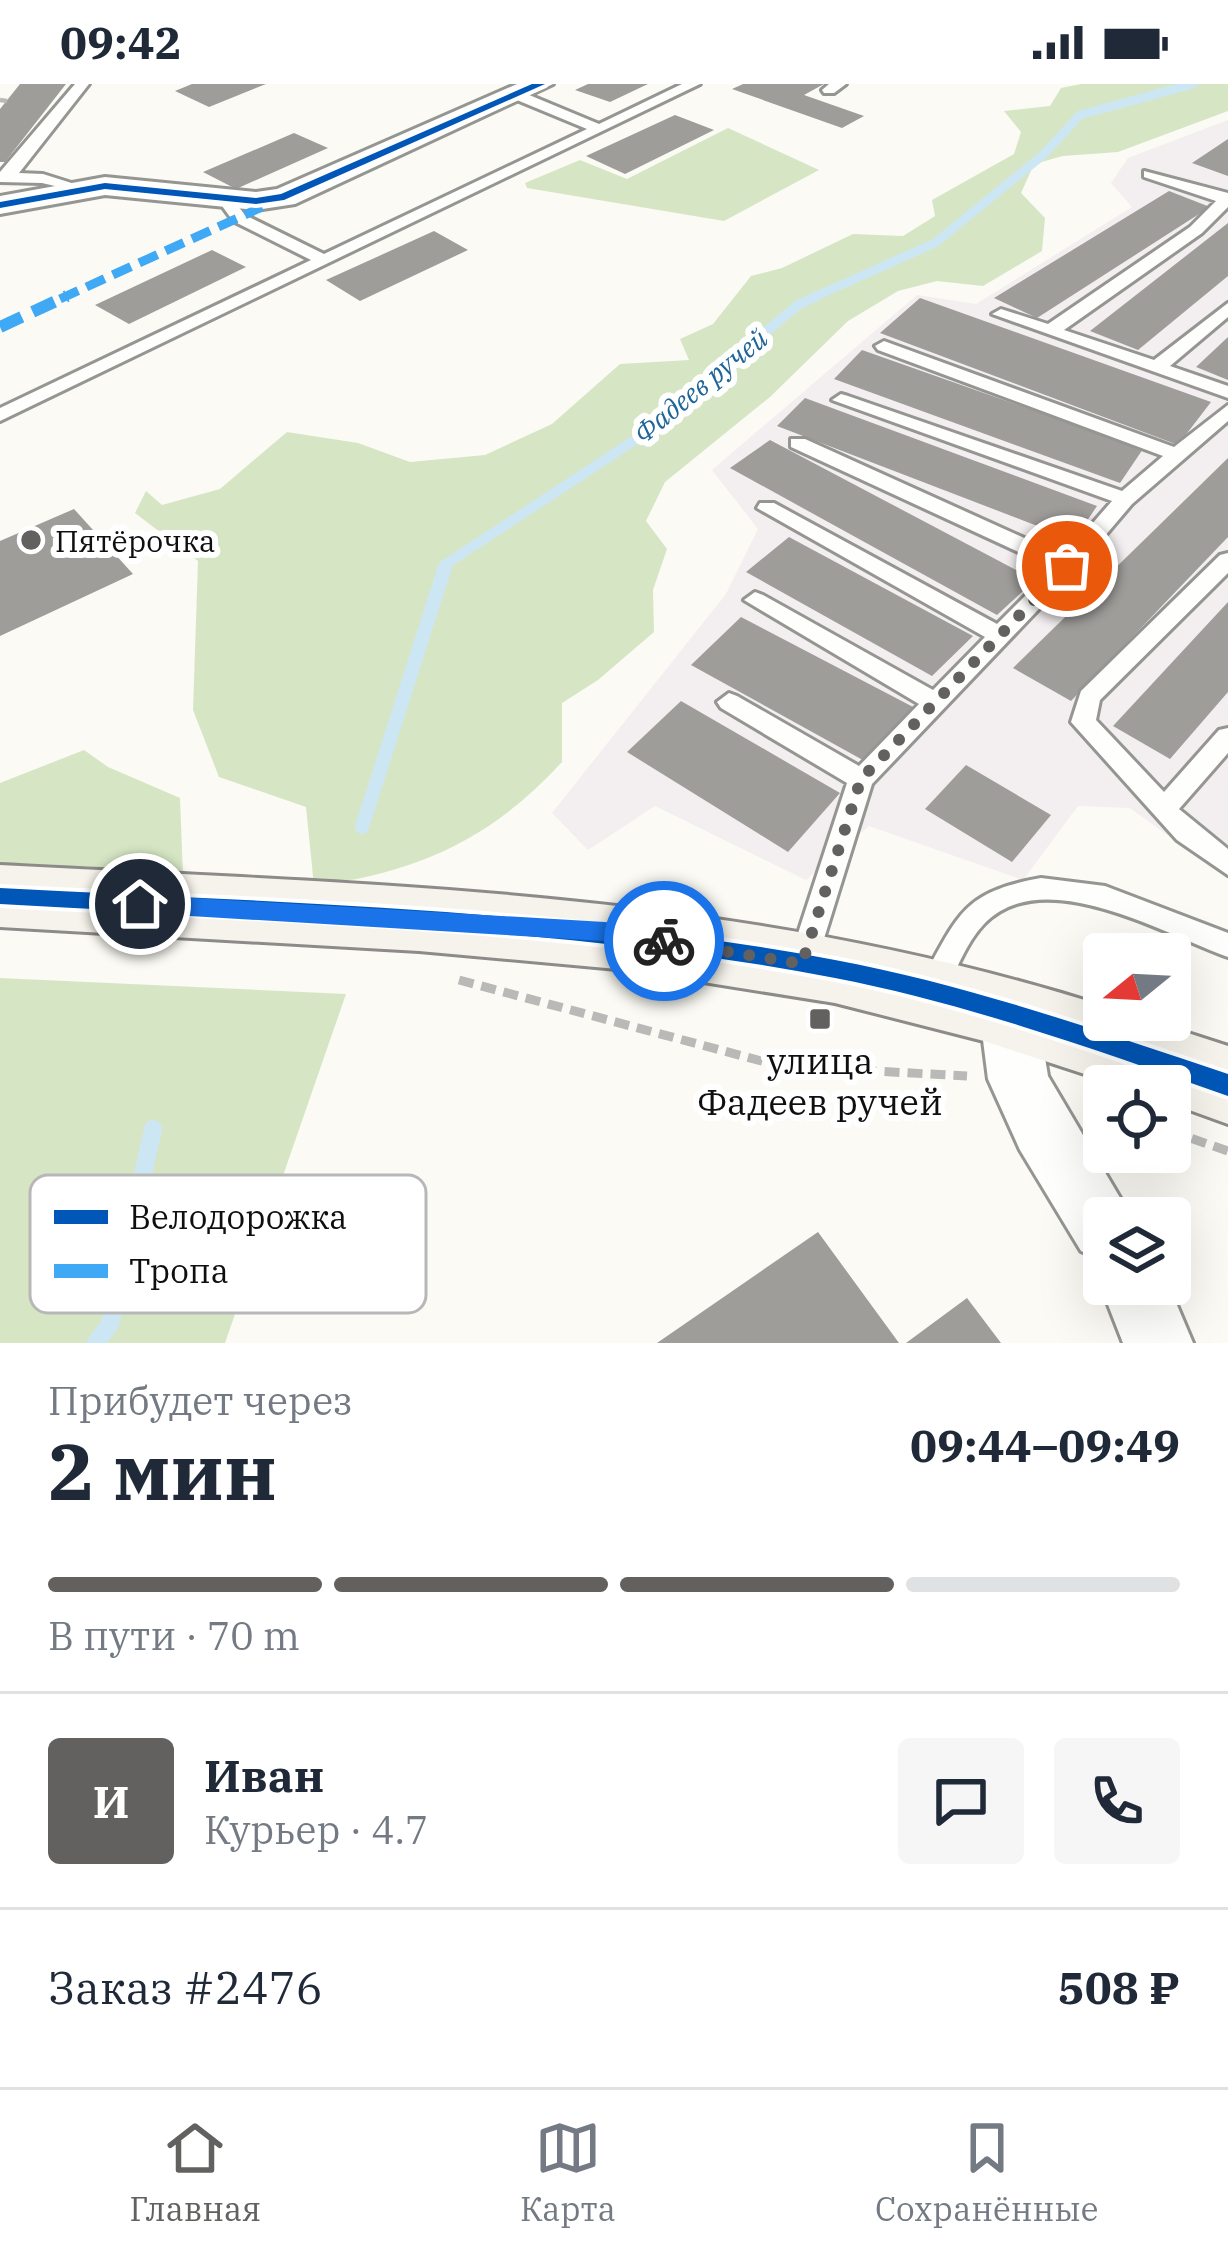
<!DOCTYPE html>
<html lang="ru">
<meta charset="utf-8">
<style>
body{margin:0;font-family:"IBM Plex Serif",serif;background:#f6f6f7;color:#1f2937;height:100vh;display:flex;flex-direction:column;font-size:45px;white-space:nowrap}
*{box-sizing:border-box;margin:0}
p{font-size:39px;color:#747a83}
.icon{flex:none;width:66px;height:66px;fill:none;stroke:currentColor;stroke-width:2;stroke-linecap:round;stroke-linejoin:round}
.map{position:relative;height:1259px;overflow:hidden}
.drawer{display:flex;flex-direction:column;background:#fff;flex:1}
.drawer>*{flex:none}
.needle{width:78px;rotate:252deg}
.controls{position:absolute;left:1083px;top:849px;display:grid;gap:24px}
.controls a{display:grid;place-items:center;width:108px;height:108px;border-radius:12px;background:#fff;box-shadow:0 12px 48px #0002;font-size:60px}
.pin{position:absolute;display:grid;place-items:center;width:102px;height:102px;color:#fff;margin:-51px;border:6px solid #fff;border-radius:50%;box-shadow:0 3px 12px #0007}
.courier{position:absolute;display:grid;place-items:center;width:120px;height:120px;margin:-60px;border:9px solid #1a73e8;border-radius:50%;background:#fff;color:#222;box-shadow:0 3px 15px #0007}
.headline em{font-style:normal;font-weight:700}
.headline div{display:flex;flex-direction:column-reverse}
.headline{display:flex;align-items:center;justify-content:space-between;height:204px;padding:0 48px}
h1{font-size:78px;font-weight:700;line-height:90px}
.bar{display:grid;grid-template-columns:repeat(4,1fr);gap:18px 12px;align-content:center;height:144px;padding:0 48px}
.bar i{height:15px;border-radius:9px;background:#e0e1e3}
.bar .current{background:#62615f}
.bar p{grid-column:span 4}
.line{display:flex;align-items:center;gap:30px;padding:0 48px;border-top:3px solid #e0e1e3}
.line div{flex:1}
.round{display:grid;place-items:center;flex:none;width:126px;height:126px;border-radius:12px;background:#f6f6f7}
.status{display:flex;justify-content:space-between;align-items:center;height:84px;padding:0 60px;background:#fff;direction:ltr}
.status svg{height:33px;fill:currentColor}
.dock{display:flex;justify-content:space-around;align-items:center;height:168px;border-top:3px solid #e0e1e3;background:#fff;font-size:33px;color:#747a83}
.dock a{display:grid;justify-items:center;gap:6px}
.dock .current{color:#62615f}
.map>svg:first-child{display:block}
</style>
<div class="status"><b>09:42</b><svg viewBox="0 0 49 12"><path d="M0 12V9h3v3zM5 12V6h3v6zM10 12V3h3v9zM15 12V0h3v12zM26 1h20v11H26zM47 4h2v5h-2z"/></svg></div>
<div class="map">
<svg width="1228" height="1259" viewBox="0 0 1228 1259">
<rect width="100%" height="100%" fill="#fbfaf4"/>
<!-- industrial -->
<path fill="#f3eef0" d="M1228 36V795L1130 724 1078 722 1023 796 869 742 806 796 655 722 588 766 552 729 726 510 758 445 712 386 917 211 976 220 1132 123 1111 99 1128 74Z"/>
<!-- forest -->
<path fill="#d6e6c4" d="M1081 0H1228V27L1118 68 1063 72 1034 80 1021 109 1045 134 1042 167 983 202 937 197 898 207 848 237 770 313 665 398 646 437 667 465 653 506 654 548 598 596 562 619V678C490 756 418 788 314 802L306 723 219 693 193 626 198 477 135 429 146 407 162 421 220 405 287 348 358 359 410 378 485 371 552 340 620 280 689 276 680 255 713 240 751 192 782 184 853 150 903 152 935 132 932 116 1014 70 1021 48 1004 27 1050 22 1061 4Z
M728 44 819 86 724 137 527 104 525 99 580 76 627 95Z
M84 666 108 683 180 714 183 791 0 792V699Z
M0 894 346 910 225 1259H0Z"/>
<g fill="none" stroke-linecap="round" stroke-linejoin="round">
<!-- stream-far3 -->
<path stroke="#cde6f3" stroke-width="9" d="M810 215 935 159 1043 71 1080 31 1193 0"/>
<!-- stream-far2 -->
<path stroke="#cde6f3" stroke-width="10" d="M444 486 446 480 638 354 798 221 817 212"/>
<!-- stream-far1 -->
<path stroke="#cde6f3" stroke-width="14" d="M362 743 445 483"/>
<!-- stream -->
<path stroke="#cde6f3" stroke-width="18" d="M96 1259 110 1240 153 1045"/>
</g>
<!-- building -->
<path fill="#9f9d9a" d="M20 0H66L5 78H0V25Z
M192 0H266L209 23 175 7Z
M588 0H648L610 18 575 6Z
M743 0H824L804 11 864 32 842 44 732 5Z
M675 31 714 46 625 90 586 72Z
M294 49 328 64 236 105 203 88Z
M1228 55V92L1192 79Z
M1169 107 1210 123 1037 234 994 214Z
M1228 139V192L1138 266 1090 247Z
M434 147 468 166 360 217 326 196Z
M212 166 246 183 129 240 95 221Z
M920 214 1211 318 1178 361 880 249Z
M1228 253V296L1196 283Z
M862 266 1143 365 1120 399 834 295Z
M805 314 1097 422 1074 456 777 342Z
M770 356 1035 496 997 531 730 384Z
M1228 374V453L1071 617 1013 584Z
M74 425 133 490 0 552V457Z
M789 453 973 552 932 592 746 488Z
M1228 518V608L1170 675 1113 642Z
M741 533 917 625 870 680 691 581Z
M681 617 840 709 788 768 627 668Z
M966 681 1051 731 1012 778 925 725Z
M818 1148 899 1259H657Z
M967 1214 1001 1259H906Z"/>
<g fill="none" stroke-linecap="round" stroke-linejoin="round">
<!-- lane casing -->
<g stroke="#959592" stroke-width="6">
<path id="lane" d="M75 0H89L19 89 43 90 81 102V108L42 99 0 98V88Z
M682 0H700L0 337V324L311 176 233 137 217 115 220 112H230L245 131 324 170 587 45 512 14V8H522L599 40Z
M829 0H846L834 9H824L822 6Z
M1144 87 1228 109V123L1202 149 1064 246 1154 276 1228 219V233L1170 282 1228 302V314L992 230 1001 225 1048 240 1190 143 1216 117 1144 93Z
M884 257 1174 363 1228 321V337L1132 420 1075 487 872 700 817 877 813 886 803 889 793 886 789 877 847 699 721 624 717 618 729 609 737 612 859 682 919 620 744 516 755 508 763 511 933 606 985 553 757 424 760 419H774L997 540 1053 484 791 363V355H805L1064 472 1112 417 832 316 841 310 848 312 1122 407 1163 372 878 266 875 262Z
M1228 469V489L1100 616 1096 636 1164 708 1219 646 1228 644V669L1179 725 1228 765V791L1177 756 1071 638 1081 607 1220 471Z
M1041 794 1105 802 1228 849V873C1165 851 1043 778 984 840 965 860 956 888 943 912L933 916 923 912 919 903 923 894C959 830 963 808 1041 794Z"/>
</g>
<!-- street casing -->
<g stroke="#959592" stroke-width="6">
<path id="street" d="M517 0H553L295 120 256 126 105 111 0 130V112L105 93 256 108 277 105Z
M1008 899 1028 907 1037 925 1048 992 1132 1134H1104V1177L1081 1167 1020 1066 988 995 979 925 988 907Z
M1104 1191V1200H1168L1193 1259H1123L1100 1200Z"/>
</g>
<!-- secondary casing -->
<g stroke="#8c8b89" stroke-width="6">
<path id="secondary" d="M0 781C379 801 738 806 1104 922V936H1148L1228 962V1040L1170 1019V1002H1121L984 957 835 919 628 886 419 867 0 843Z"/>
</g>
<!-- path-far1 -->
<path stroke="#b9b9b8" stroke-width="4.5" stroke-dasharray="8 4.5" stroke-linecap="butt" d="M0 16 7 17"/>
<!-- path -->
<path stroke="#b9b9b8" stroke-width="9" stroke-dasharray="15 8" stroke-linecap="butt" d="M459 896 780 982 967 992
M1086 1018 1104 1024
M1170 1047 1228 1067"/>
<!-- lane -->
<use href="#lane" fill="#fefefd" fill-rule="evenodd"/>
<!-- street -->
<use href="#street" fill="#fefefd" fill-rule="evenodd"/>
<!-- secondary -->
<use href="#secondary" fill="#f5f3eb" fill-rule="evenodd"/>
<!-- quiet-far1 -->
<path stroke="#3fa9f5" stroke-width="9" stroke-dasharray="20 9" stroke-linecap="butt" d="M60 215 262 123"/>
<!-- quiet -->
<path stroke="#3fa9f5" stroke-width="12" stroke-dasharray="24 12" stroke-linecap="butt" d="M0 243 67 212"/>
<!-- cycleway casing -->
<g stroke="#fff" stroke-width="8">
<path id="cycleway" d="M532 0H545L284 116 256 120 105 105 0 124V118L105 99 256 114 281 110Z
M0 804C279 819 560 824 835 876 969 901 1099 947 1228 990V1012C1099 967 969 920 835 894 560 841 279 836 0 820Z"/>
</g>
<!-- cycleway -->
<use href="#cycleway" fill="#0057b8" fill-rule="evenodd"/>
</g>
<!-- route -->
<path fill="#1a73e8" d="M140 811 605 838 664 848 675 857 664 867 605 857 140 829 128 820Z"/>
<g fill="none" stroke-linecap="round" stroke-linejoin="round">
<!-- done -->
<path stroke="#62615f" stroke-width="12" stroke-dasharray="0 21.6" d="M664 857 802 880 861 695 1067 482"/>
</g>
<!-- markers -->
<g fill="#62615f" stroke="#fff" stroke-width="4.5">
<circle cx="31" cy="456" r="12"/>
<rect x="808" y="923" width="24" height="24" rx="6"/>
</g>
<g text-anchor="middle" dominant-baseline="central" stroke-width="12" stroke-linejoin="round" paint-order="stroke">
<!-- far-water labels -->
<g font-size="27" font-style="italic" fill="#206599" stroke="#fff">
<text transform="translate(700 301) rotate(-39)">Фадеев ручей</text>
</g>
<!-- poi labels -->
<g font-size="30" fill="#0f0f0f" stroke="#fff" text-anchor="start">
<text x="55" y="456">Пятёрочка</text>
</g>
<!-- near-poi labels -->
<g font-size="36" fill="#0f0f0f" stroke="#fff">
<text x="820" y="976">улица<tspan x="820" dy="41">Фадеев ручей</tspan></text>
</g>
</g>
<!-- legend -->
<rect x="30" y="1091" width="396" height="138" rx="18" fill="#fff" stroke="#b7b7b7" stroke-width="3"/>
<rect x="54" y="1126" width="54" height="14" fill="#0057b8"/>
<rect x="54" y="1180" width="54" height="14" fill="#3fa9f5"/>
<g font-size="33" fill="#0f0f0f">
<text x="129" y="1145">Велодорожка</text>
<text x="129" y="1199">Тропа</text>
</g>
</svg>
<div class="controls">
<a><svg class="needle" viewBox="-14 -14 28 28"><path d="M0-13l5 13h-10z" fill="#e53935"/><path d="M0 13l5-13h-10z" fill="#747a83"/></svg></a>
<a><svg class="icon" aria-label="locate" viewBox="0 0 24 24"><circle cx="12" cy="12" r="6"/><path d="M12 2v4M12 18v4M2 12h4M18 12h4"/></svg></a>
<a><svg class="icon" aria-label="layers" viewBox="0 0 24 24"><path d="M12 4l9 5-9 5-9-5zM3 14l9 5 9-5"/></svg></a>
</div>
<div class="pin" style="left:1067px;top:482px;background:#ea580c"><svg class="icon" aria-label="bag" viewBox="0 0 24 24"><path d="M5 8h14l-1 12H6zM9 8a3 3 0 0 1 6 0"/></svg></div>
<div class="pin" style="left:140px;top:820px;background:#1f2937"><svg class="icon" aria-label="home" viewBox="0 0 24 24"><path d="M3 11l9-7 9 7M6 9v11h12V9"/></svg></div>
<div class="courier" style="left:664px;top:857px"><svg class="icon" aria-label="bike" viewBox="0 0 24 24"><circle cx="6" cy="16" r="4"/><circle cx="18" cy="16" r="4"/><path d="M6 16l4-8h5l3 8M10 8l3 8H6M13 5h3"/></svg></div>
</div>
<section class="drawer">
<div class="headline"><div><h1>2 мин</h1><p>Прибудет через</p></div><em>09:44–09:49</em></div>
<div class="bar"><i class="current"></i><i class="current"></i><i class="current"></i><i></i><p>В пути · 70 m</p></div>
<div class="line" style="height:216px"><b class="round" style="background:#62615f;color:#fff">И</b><div><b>Иван</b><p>Курьер · 4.7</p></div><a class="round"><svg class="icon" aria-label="chat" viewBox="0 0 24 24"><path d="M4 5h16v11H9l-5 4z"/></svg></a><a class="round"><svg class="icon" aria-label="phone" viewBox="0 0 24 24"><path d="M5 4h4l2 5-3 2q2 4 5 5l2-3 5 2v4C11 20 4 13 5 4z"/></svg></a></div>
<div class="line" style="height:156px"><div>Заказ #2476</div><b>508 ₽</b></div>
</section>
<nav class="dock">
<a class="current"><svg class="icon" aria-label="home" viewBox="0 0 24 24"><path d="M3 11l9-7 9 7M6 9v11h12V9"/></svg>Главная</a>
<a><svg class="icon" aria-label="map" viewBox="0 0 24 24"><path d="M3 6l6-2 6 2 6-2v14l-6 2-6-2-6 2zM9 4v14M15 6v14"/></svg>Карта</a>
<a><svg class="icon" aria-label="saved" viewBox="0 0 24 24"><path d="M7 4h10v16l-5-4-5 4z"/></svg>Сохранённые</a>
</nav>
